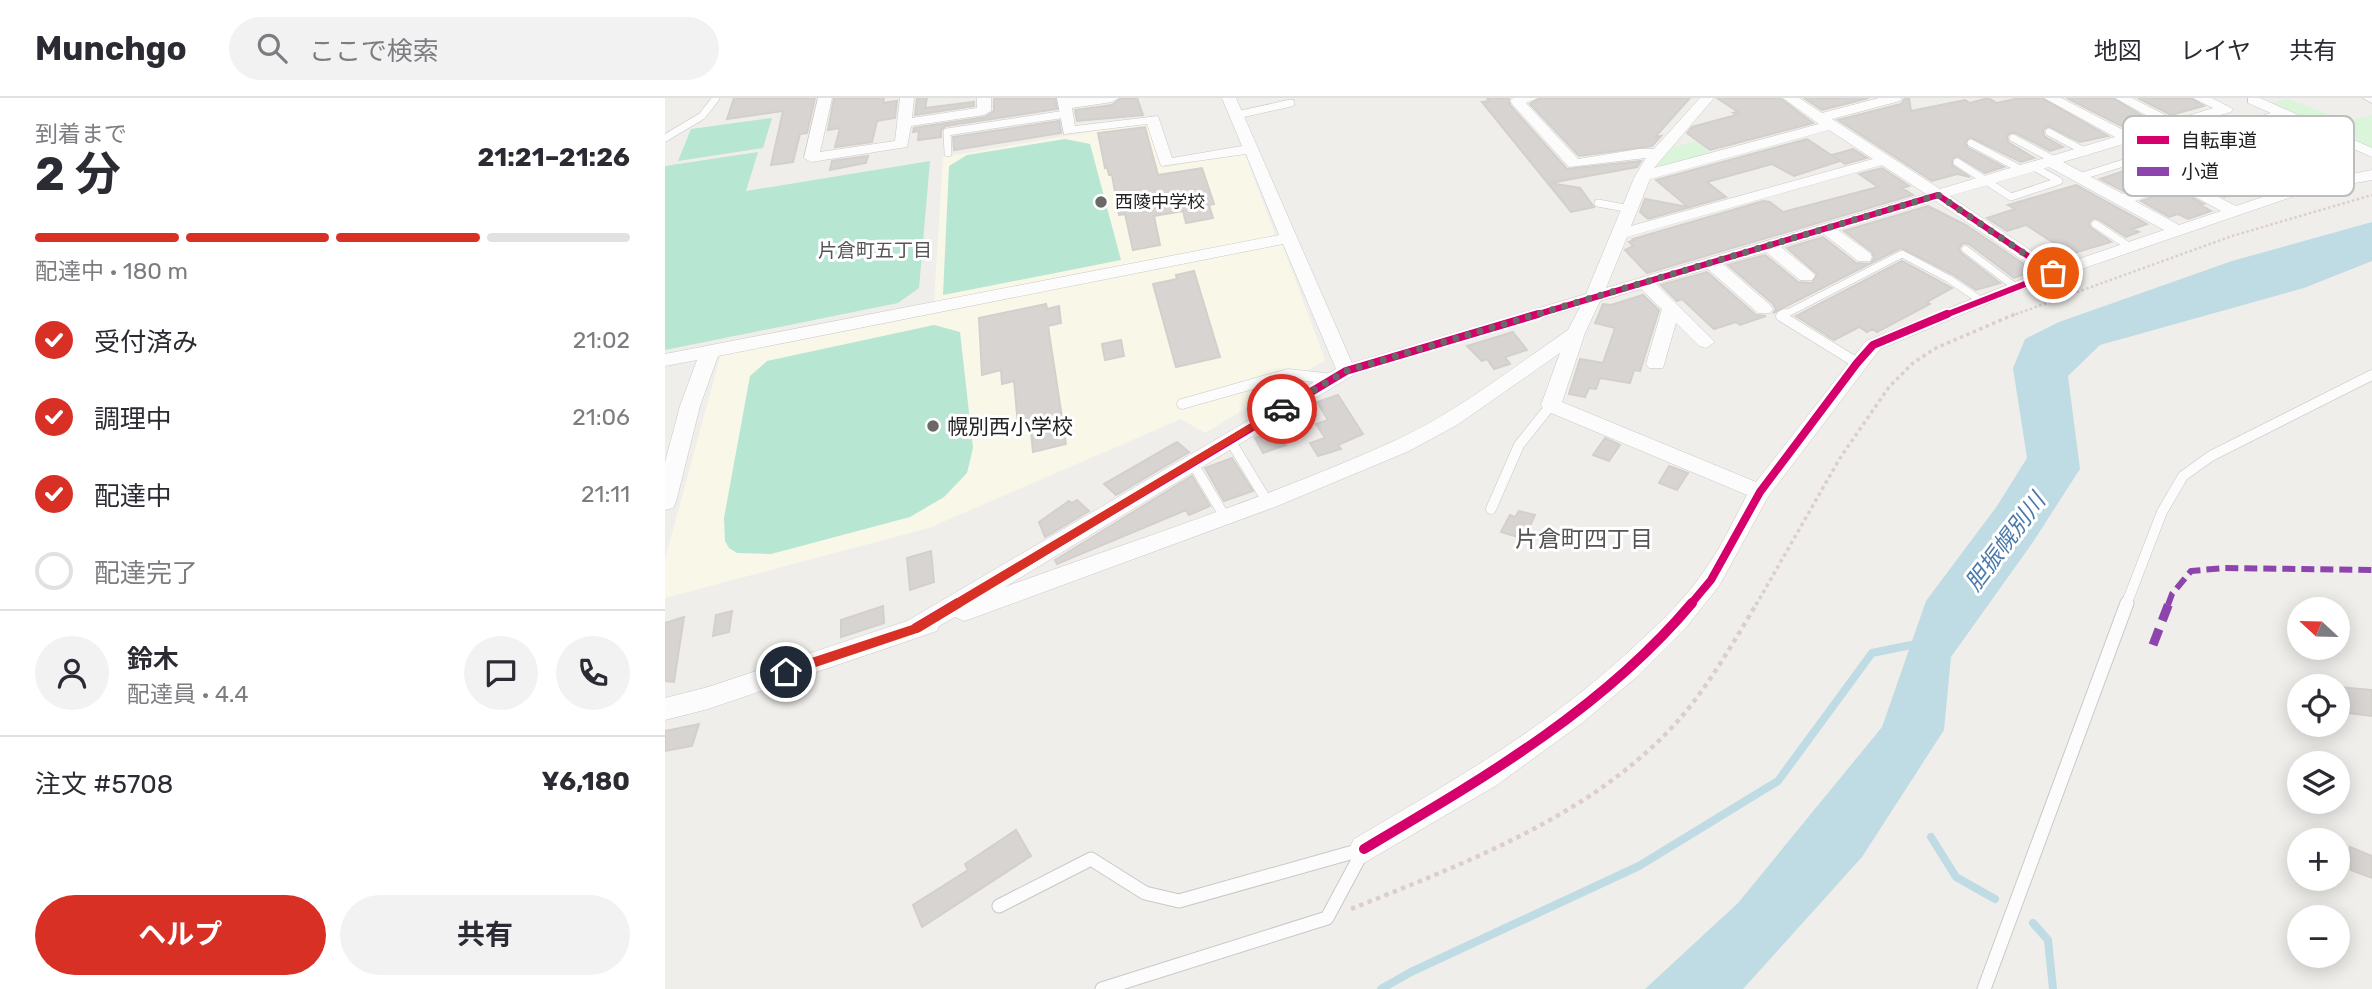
<!DOCTYPE html>
<html lang="ja">
<meta charset="utf-8">
<style>
body{margin:0;font-family:Rubik,"Noto Sans JP",sans-serif;background:#f2f2f3;color:#2b2b33;height:100vh;display:flex;flex-direction:column;font-size:26px;white-space:nowrap}
*{box-sizing:border-box;margin:0}
p{font-size:23px;color:#7c7c81}
.icon{flex:none;width:38px;height:38px;fill:none;stroke:currentColor;stroke-width:2;stroke-linecap:round;stroke-linejoin:round}
.map{position:relative;flex:1;overflow:hidden}
.sheet{display:flex;flex-direction:column;background:#fff;width:665px}
.sheet>*{flex:none}
.needle{width:46px;rotate:292deg}
.fabs{position:absolute;left:1622px;top:499px;display:grid;gap:14px}
.fabs a{display:grid;place-items:center;width:63px;height:63px;border-radius:50%;background:#fff;box-shadow:0 4px 18px #0003;font-size:35px}
.pin{position:absolute;display:grid;place-items:center;width:60px;height:60px;color:#fff;margin:-30px;border:4px solid #fff;border-radius:50%;box-shadow:0 2px 7px #0007}
.courier{position:absolute;display:grid;place-items:center;width:70px;height:70px;margin:-35px;border:5px solid #d93025;border-radius:50%;background:#fff;color:#222;box-shadow:0 2px 9px #0007}
.overview em{font-style:normal;font-weight:700}
.overview div{display:flex;flex-direction:column-reverse}
.overview{display:flex;align-items:center;justify-content:space-between;height:119px;padding:0 35px}
h1{font-size:46px;font-weight:700;line-height:52px}
.bar{display:grid;grid-template-columns:repeat(4,1fr);gap:10px 7px;align-content:center;height:84px;padding:0 35px}
.bar i{height:9px;border-radius:5px;background:#e1e1e2}
.bar .current{background:#d93025}
.bar p{grid-column:span 4}
.line{display:flex;align-items:center;gap:18px;padding:0 35px;border-top:2px solid #e1e1e2}
.line div{flex:1}
.round{display:grid;place-items:center;flex:none;width:74px;height:74px;border-radius:37px;background:#f2f2f3}
ol{padding:0 35px;list-style:none}
li{display:flex;align-items:center;gap:21px;height:77px}
li p{margin-inline-start:auto}
li .icon{padding:7px;border-radius:50%;background:#d93025;color:#fff;stroke-width:4}
li:last-child{color:#7c7c81}
li i{width:38px;height:38px;border:4px solid #e1e1e2;border-radius:50%}
.action{display:flex;gap:14px;margin-top:auto;padding:14px 35px}
.action a{flex:1;height:80px;border-radius:42px;background:#d93025;color:#fff;font-size:28px;font-weight:700;line-height:80px;text-align:center}
.action a+a{background:#f2f2f3;color:#2b2b33}
header{display:flex;align-items:center;gap:42px;box-sizing:border-box;height:98px;padding:0 35px;background:#fff;border-bottom:2px solid #e1e1e2}
header strong{font-size:33px}
nav{display:flex;gap:38px;margin-inline-start:auto;font-size:24px}
.search{width:490px;height:63px;background:#f2f2f3;display:flex;align-items:center;gap:18px;box-sizing:border-box;padding:0 24px;border-radius:38px;color:#7c7c81;font-size:26px}
main{display:flex;flex:1;min-height:0}
.map>svg:first-child{display:block}
</style>
<header>
<strong>Munchgo</strong>
<div class="search"><svg class="icon" aria-label="search" viewBox="0 0 24 24"><circle cx="10" cy="10" r="6"/><path d="M15 15l6 6"/></svg>ここで検索</div>
<nav><a>地図</a><a>レイヤ</a><a>共有</a></nav>
</header>
<main>
<section class="sheet">
<div class="overview"><div><h1>2 分</h1><p>到着まで</p></div><em>21:21–21:26</em></div>
<div class="bar"><i class="current"></i><i class="current"></i><i class="current"></i><i></i><p>配達中 · 180 m</p></div>
<ol>
<li><svg class="icon" aria-label="check" viewBox="0 0 24 24"><path d="M5 12l5 5 9-10"/></svg>受付済み<p>21:02</p></li>
<li><svg class="icon" aria-label="check" viewBox="0 0 24 24"><path d="M5 12l5 5 9-10"/></svg>調理中<p>21:06</p></li>
<li><svg class="icon" aria-label="check" viewBox="0 0 24 24"><path d="M5 12l5 5 9-10"/></svg>配達中<p>21:11</p></li>
<li><i></i>配達完了</li>
</ol>
<div class="line" style="height:126px"><a class="round"><svg class="icon" aria-label="person" viewBox="0 0 24 24"><circle cx="12" cy="8" r="4"/><path d="M4 21q1-7 8-7t8 7"/></svg></a><div><b>鈴木</b><p>配達員 · 4.4</p></div><a class="round"><svg class="icon" aria-label="chat" viewBox="0 0 24 24"><path d="M4 5h16v11H9l-5 4z"/></svg></a><a class="round"><svg class="icon" aria-label="phone" viewBox="0 0 24 24"><path d="M5 4h4l2 5-3 2q2 4 5 5l2-3 5 2v4C11 20 4 13 5 4z"/></svg></a></div>
<div class="line" style="height:91px"><div>注文 #5708</div><b>¥6,180</b></div>
<div class="action"><a>ヘルプ</a><a>共有</a></div>
</section>
<div class="map">
<svg width="1707" height="891" viewBox="0 0 1707 891">
<rect width="100%" height="100%" fill="#f0eeeb"/>
<!-- education -->
<path fill="#f8f7e8" d="M483 24 498 70 579 54 611 139 269 205 278 59Z
M617 146 660 262 540 335 516 321 264 430 0 500V461L56 256Z"/>
<!-- park -->
<path fill="#daf5da" d="M1622 1 1682 23 1707 17V53L1603 6Z
M1031 43 1046 56 996 69 992 67 1003 51Z"/>
<!-- pitch -->
<path fill="#b7e6d2" d="M107 20 98 50 13 63 26 31Z
M400 41 425 46 456 162 278 197 284 68 302 57Z
M93 54 81 93 265 63 254 190 233 205 0 252V68Z
M269 227 295 234 308 350 302 375 279 399 245 419 106 456 72 455 64 450 60 443 59 420 85 278 102 263Z"/>
<!-- water -->
<path fill="#bfdbe3" d="M1707 124V163L1639 190 1435 247 1403 278 1415 371 1368 444 1286 559 1279 632 1197 759 1078 891H980L1073 805 1217 629 1261 503 1332 408 1362 360 1348 270 1360 241 1394 224 1567 163Z"/>
<g fill="none" stroke-linecap="round" stroke-linejoin="round">
<!-- stream -->
<path stroke="#bfdbe3" stroke-width="8" d="M1266 739 1291 779 1330 801
M1368 825 1383 842 1388 891
M716 891 746 874 974 768 1113 683 1207 555 1251 546"/>
</g>
<!-- building -->
<path fill="#d7d4d2" stroke="#d3d0cc" stroke-width="2" d="M69 0H150L142 35 135 36 128 64 106 67 118 13 62 21Z
M169 0H219L218 5 232 3 230 20 212 23 207 44 170 49 175 30 163 32Z
M252 0H262L260 10 309 4V8L250 17Z
M390 0 392 11 281 28 276 32V39L253 42 254 33 248 34 249 30 320 19 329 13V1Z
M456 0H472L478 17 412 23 410 12 447 7Z
M822 0H844L845 7 902 71 976 63 972 69 885 85 915 90 929 109 906 114 817 4 824 3Z
M875 0H1025L990 39 996 38 987 48 914 58 865 6Z
M1052 0H1115L1148 25 1045 52 1022 35 1027 29 1071 17 1068 15 1073 14Z
M1139 0H1204L1157 12Z
M1240 0H1244L1246 13 1300 2 1305 5 1323 0 1332 5 1354 0H1377L1443 38 1415 44 1383 28 1378 32 1379 38 1398 49 1385 53 1351 35H1345L1342 38 1343 44 1369 60 1356 64 1305 39 1300 45 1303 50 1339 69 1320 75 1292 58 1287 61V67L1305 79 1292 76 1267 83 1173 22 1236 6Z
M1402 0H1448L1489 25 1464 32Z
M1473 0H1526L1539 8 1506 17Z
M394 23 396 35 289 52 288 39Z
M480 29 493 77 537 70 549 106 544 107 548 120 521 125 518 113 489 118 495 147 468 152 460 116 454 117 447 77H444L442 69 440 70 433 35Z
M1142 41 1175 63 1129 78 1107 66 1042 84 1061 99 983 121 975 114 980 101 1023 109 991 82Z
M1534 48 1572 67 1528 83 1511 76 1458 93 1435 81Z
M1667 50 1686 59 1577 97 1572 94 1559 99 1543 91Z
M1188 51 1202 60 1180 66 1167 57Z
M203 58 201 65 165 72 167 63Z
M1217 70 1244 88 1237 90 1248 97 982 175 960 152 968 148 964 144 970 142 968 141 1098 103 1105 104 1118 114 1213 89 1194 76Z
M1411 87 1482 126 1468 131 1474 134 1461 139 1433 121 1428 120 1424 125 1425 129 1446 144 1406 156 1361 127 1342 133 1322 120 1350 111 1343 107Z
M1511 91 1539 106 1536 107 1546 113 1523 121 1513 116 1504 119 1476 103Z
M1263 108 1301 127 1369 173 1349 180 1304 146 1298 145 1294 150 1296 155 1335 185 1311 192 1287 176 1236 150 1108 215 1111 211 1107 205 1063 167 1100 157 1133 184 1147 185 1152 176 1122 150 1158 139 1191 165 1205 166 1209 160 1207 154 1179 133Z
M1237 163 1287 190 1262 204 1265 206 1212 234 1207 231 1202 234 1194 229 1169 242 1131 218Z
M529 173 555 259 511 269 488 186 512 181 511 177Z
M1042 174 1091 217 1101 218 1075 227 1071 224 1049 231 1017 201 1012 203 996 187Z
M978 197 994 212 975 273 969 272 965 285 935 280 931 291 924 290 920 299 904 296 915 261 938 265 950 230 930 225 938 206 946 207Z
M381 206 382 211 394 208 396 225 383 228 401 346 368 354 365 324 353 327 349 283 337 286 336 272 317 277 314 220Z
M848 234 862 252 840 259 845 266 829 271 822 261 817 263 802 248Z
M456 242 459 258 440 262 437 246Z
M673 297 698 336 673 347 676 351 653 358 645 345 660 340 651 326 663 322 652 304Z
M612 332 621 347 598 355 590 340Z
M940 340 955 347 944 363 928 357Z
M512 344 524 354 451 397 439 386Z
M567 360 588 393 559 403 540 370Z
M1004 368 1023 375 1012 392 994 385Z
M527 378 545 408 524 417 521 412 392 466 390 462Z
M412 402 424 413 380 439 374 424 404 403 407 405Z
M854 413 870 417 859 441 836 434 845 417 850 419Z
M266 453 269 484 245 492 242 460Z
M218 508 219 525 176 539V522Z
M67 513 64 534 48 538 51 517Z
M19 519 9 584 0 583V525Z
M1673 589 1707 592V618L1683 615 1673 596Z
M34 626 27 648 0 653V633Z
M351 732 366 758 257 829 248 807 303 772 300 766Z
M1685 749 1707 758V780L1686 772Z"/>
<g fill="none" stroke-linecap="round" stroke-linejoin="round">
<!-- service-far2 casing -->
<g stroke="#c9c8c7" stroke-width="8">
<path id="service-far2" d="M572 17 626 5
M1384 34 1421 54
M0 40 37 18 51 0
M1348 40 1391 63
M1306 45 1357 72
M283 55 282 34 401 16
M1292 64 1346 99 1394 83 1369 69
M1414 79 1617 15
M1526 90 1672 39
M933 105 965 111
M1430 126 1465 149
M1300 151 1349 188
M1117 218 1237 156 1284 181 1315 202"/>
</g>
<!-- service-far1 casing -->
<g stroke="#c9c8c7" stroke-width="11">
<path id="service-far1" d="M1120 216 1116 218 1192 265
M517 306 623 276 668 281
M565 342 602 403
M527 364 560 419
M826 411 854 347 886 307
M1461 507 1497 414 1518 378 1546 358 1707 277"/>
</g>
<!-- service casing -->
<g stroke="#c9c8c7" stroke-width="15">
<path id="service" d="M334 808 426 761 480 795 514 803 699 751
M437 891 662 820 699 751
M1319 891 1462 505"/>
</g>
<!-- minor casing -->
<g stroke="#c9c8c7" stroke-width="1">
<path id="minor" d="M153 0H167L155 54 230 43 235 0H249L247 20 312 10V0H326V13L319 17 246 28 242 49 146 64 139 60Z
M392 0H454L447 4 407 10 410 28 493 18 507 60 577 48 557 0H571L687 265 921 196 970 78 981 60 904 69 847 6 845 3 848 0H873L861 5 913 61 974 51H989L1035 0H1049L989 70 1154 26 1118 0H1134L1157 15 1214 0H1237L1235 3 1167 21 1275 91 1450 39 1379 0H1396L1464 35 1497 26 1450 0H1467L1510 22 1548 10 1528 0H1547L1568 11 1566 14 1398 64 1458 96 1512 78 1571 108 1636 86 1707 72V82L1644 93 1355 192 1215 251 1103 399 1054 488 1019 532 974 577 917 625 832 687 699 765 689 761 684 751 689 741C790 682 891 624 976 542 998 522 1020 500 1037 476 1055 452 1068 423 1082 397L879 312 876 307 895 255 792 327 744 353 610 409 308 520 299 523 290 519 274 528 272 533 43 611 0 622V600L43 589 242 523 671 271 618 146 53 258 35 308 11 404 8 410 0 412V364L15 308 32 262 0 268V256L614 137 581 56 496 68 482 26 399 36ZM1164 32 1208 61 966 128 985 81ZM1217 67 1261 96 941 190 962 139ZM1384 69 1499 132 1390 169 1285 98ZM1511 88 1556 113 1514 127 1470 103ZM1271 103 1375 174 1201 243 1091 384 897 304 920 235 935 203 976 191 997 211 981 266 984 270H998L1011 225 1034 248 1041 250 1050 244 991 186 1043 171 1093 215H1105L1108 211 1105 207 1058 166 1101 154 1135 182H1147L1150 178 1147 174 1116 149 1159 136 1193 163H1205L1207 159 1205 155 1173 132ZM915 209 903 232C847 270 791 315 729 343 603 400 469 442 340 489L688 277Z
M1583 0H1595L1707 50V59L1583 5Z
M1698 0H1707V5Z"/>
</g>
<!-- path-far2 -->
<path stroke="#dccecd" stroke-width="2.5" stroke-dasharray="2.5 2.5" stroke-linecap="butt" d="M1346 218 1567 138 1707 97"/>
<!-- path-far1 -->
<path stroke="#dccecd" stroke-width="3.5" stroke-dasharray="3.5 3.5" stroke-linecap="butt" d="M1091 507 1175 360 1224 289 1248 265 1271 250 1350 216"/>
<!-- path -->
<path stroke="#dccecd" stroke-width="4.5" stroke-dasharray="4.5 4.5" stroke-linecap="butt" d="M686 811C800 765 927 718 1012 624 1043 589 1068 545 1092 505"/>
<!-- service-far2 -->
<use href="#service-far2" stroke="#fdfcfc" stroke-width="7"/>
<!-- service-far1 -->
<use href="#service-far1" stroke="#fdfcfc" stroke-width="10"/>
<!-- service -->
<use href="#service" stroke="#fdfcfc" stroke-width="13"/>
<!-- minor -->
<use href="#minor" fill="#fdfcfc" fill-rule="evenodd"/>
<!-- quiet-far1 -->
<path stroke="#8e44ad" stroke-width="6" stroke-dasharray="13 6" stroke-linecap="butt" d="M1503 507 1507 496 1526 473 1559 470 1707 472"/>
<!-- quiet -->
<path stroke="#8e44ad" stroke-width="9" stroke-dasharray="17 9" stroke-linecap="butt" d="M1488 547 1504 505"/>
<!-- cycleway-far2 casing -->
<g stroke="#fff" stroke-width="9">
<path id="cycleway-far2" d="M867 218 1273 97 1388 175 1278 218"/>
</g>
<!-- cycleway-far1 casing -->
<g stroke="#fff" stroke-width="12">
<path id="cycleway-far1" d="M290 507 681 273 873 216
M1025 507 1046 482 1095 394 1192 265 1208 247 1282 216"/>
</g>
<!-- cycleway casing -->
<g stroke="#fff" stroke-width="15">
<path id="cycleway" d="M251 530 293 505
M699 751C817 681 938 611 1027 505"/>
</g>
<!-- cycleway-far2 -->
<use href="#cycleway-far2" stroke="#d6006c" stroke-width="6"/>
<!-- cycleway-far1 -->
<use href="#cycleway-far1" stroke="#d6006c" stroke-width="8"/>
<!-- cycleway -->
<use href="#cycleway" stroke="#d6006c" stroke-width="10"/>
</g>
<!-- route -->
<path fill="#d93025" d="M613 309 622 311 255 534 121 579 116 578V570L247 527Z"/>
<g fill="none" stroke-linecap="round" stroke-linejoin="round">
<!-- done -->
<path stroke="#6a6968" stroke-width="7" stroke-dasharray="0 12.6" d="M617 311 681 273 1273 97 1388 175"/>
</g>
<!-- markers -->
<g fill="#6a6968" stroke="#fff" stroke-width="2.5">
<circle cx="436" cy="104" r="7"/>
<circle cx="268" cy="328" r="7"/>
</g>
<g text-anchor="middle" dominant-baseline="central" stroke-width="6" stroke-linejoin="round" paint-order="stroke">
<!-- far-poi labels -->
<g font-size="18" fill="#222" stroke="#fff" text-anchor="start">
<text x="450" y="104">西陵中学校</text>
</g>
<!-- far-neighbourhood labels -->
<g font-size="19" fill="#555" stroke="#fff">
<text x="210" y="152">片倉町五丁目</text>
</g>
<!-- poi labels -->
<g font-size="21" fill="#222" stroke="#fff" text-anchor="start">
<text x="282" y="328">幌別西小学校</text>
</g>
<!-- neighbourhood labels -->
<g font-size="23" fill="#555" stroke="#fff">
<text x="919" y="441">片倉町四丁目</text>
</g>
<!-- water labels -->
<g font-size="23" font-style="italic" fill="#4a7aab" stroke="#fff">
<text transform="translate(1340 444) rotate(-53)">胆振幌別川</text>
</g>
</g>
<!-- legend -->
<rect x="1458" y="18" width="231" height="80" rx="10" fill="#fff" stroke="#bdbdbd" stroke-width="2"/>
<rect x="1472" y="38" width="32" height="8" fill="#d6006c"/>
<rect x="1472" y="69" width="32" height="9" fill="#8e44ad"/>
<g font-size="19" fill="#222">
<text x="1516" y="49">自転車道</text>
<text x="1516" y="80">小道</text>
</g>
</svg>
<div class="fabs">
<a><svg class="needle" viewBox="-14 -14 28 28"><path d="M0-13l5 13h-10z" fill="#e53935"/><path d="M0 13l5-13h-10z" fill="#7c7c81"/></svg></a>
<a><svg class="icon" aria-label="locate" viewBox="0 0 24 24"><circle cx="12" cy="12" r="6"/><path d="M12 2v4M12 18v4M2 12h4M18 12h4"/></svg></a>
<a><svg class="icon" aria-label="layers" viewBox="0 0 24 24"><path d="M12 4l9 5-9 5-9-5zM3 14l9 5 9-5"/></svg></a>
<a>+</a>
<a>−</a>
</div>
<div class="pin" style="left:1388px;top:175px;background:#ea580c"><svg class="icon" aria-label="bag" viewBox="0 0 24 24"><path d="M5 8h14l-1 12H6zM9 8a3 3 0 0 1 6 0"/></svg></div>
<div class="pin" style="left:121px;top:574px;background:#1f2937"><svg class="icon" aria-label="home" viewBox="0 0 24 24"><path d="M3 11l9-7 9 7M6 9v11h12V9"/></svg></div>
<div class="courier" style="left:617px;top:311px"><svg class="icon" aria-label="car" viewBox="0 0 24 24"><path d="M5 17H2v-5l4-1 3-4h7l3 4 3 1v5h-3M9 17h6M6 11h13"/><circle cx="7" cy="17" r="2"/><circle cx="17" cy="17" r="2"/></svg></div>
</div>
</main>
